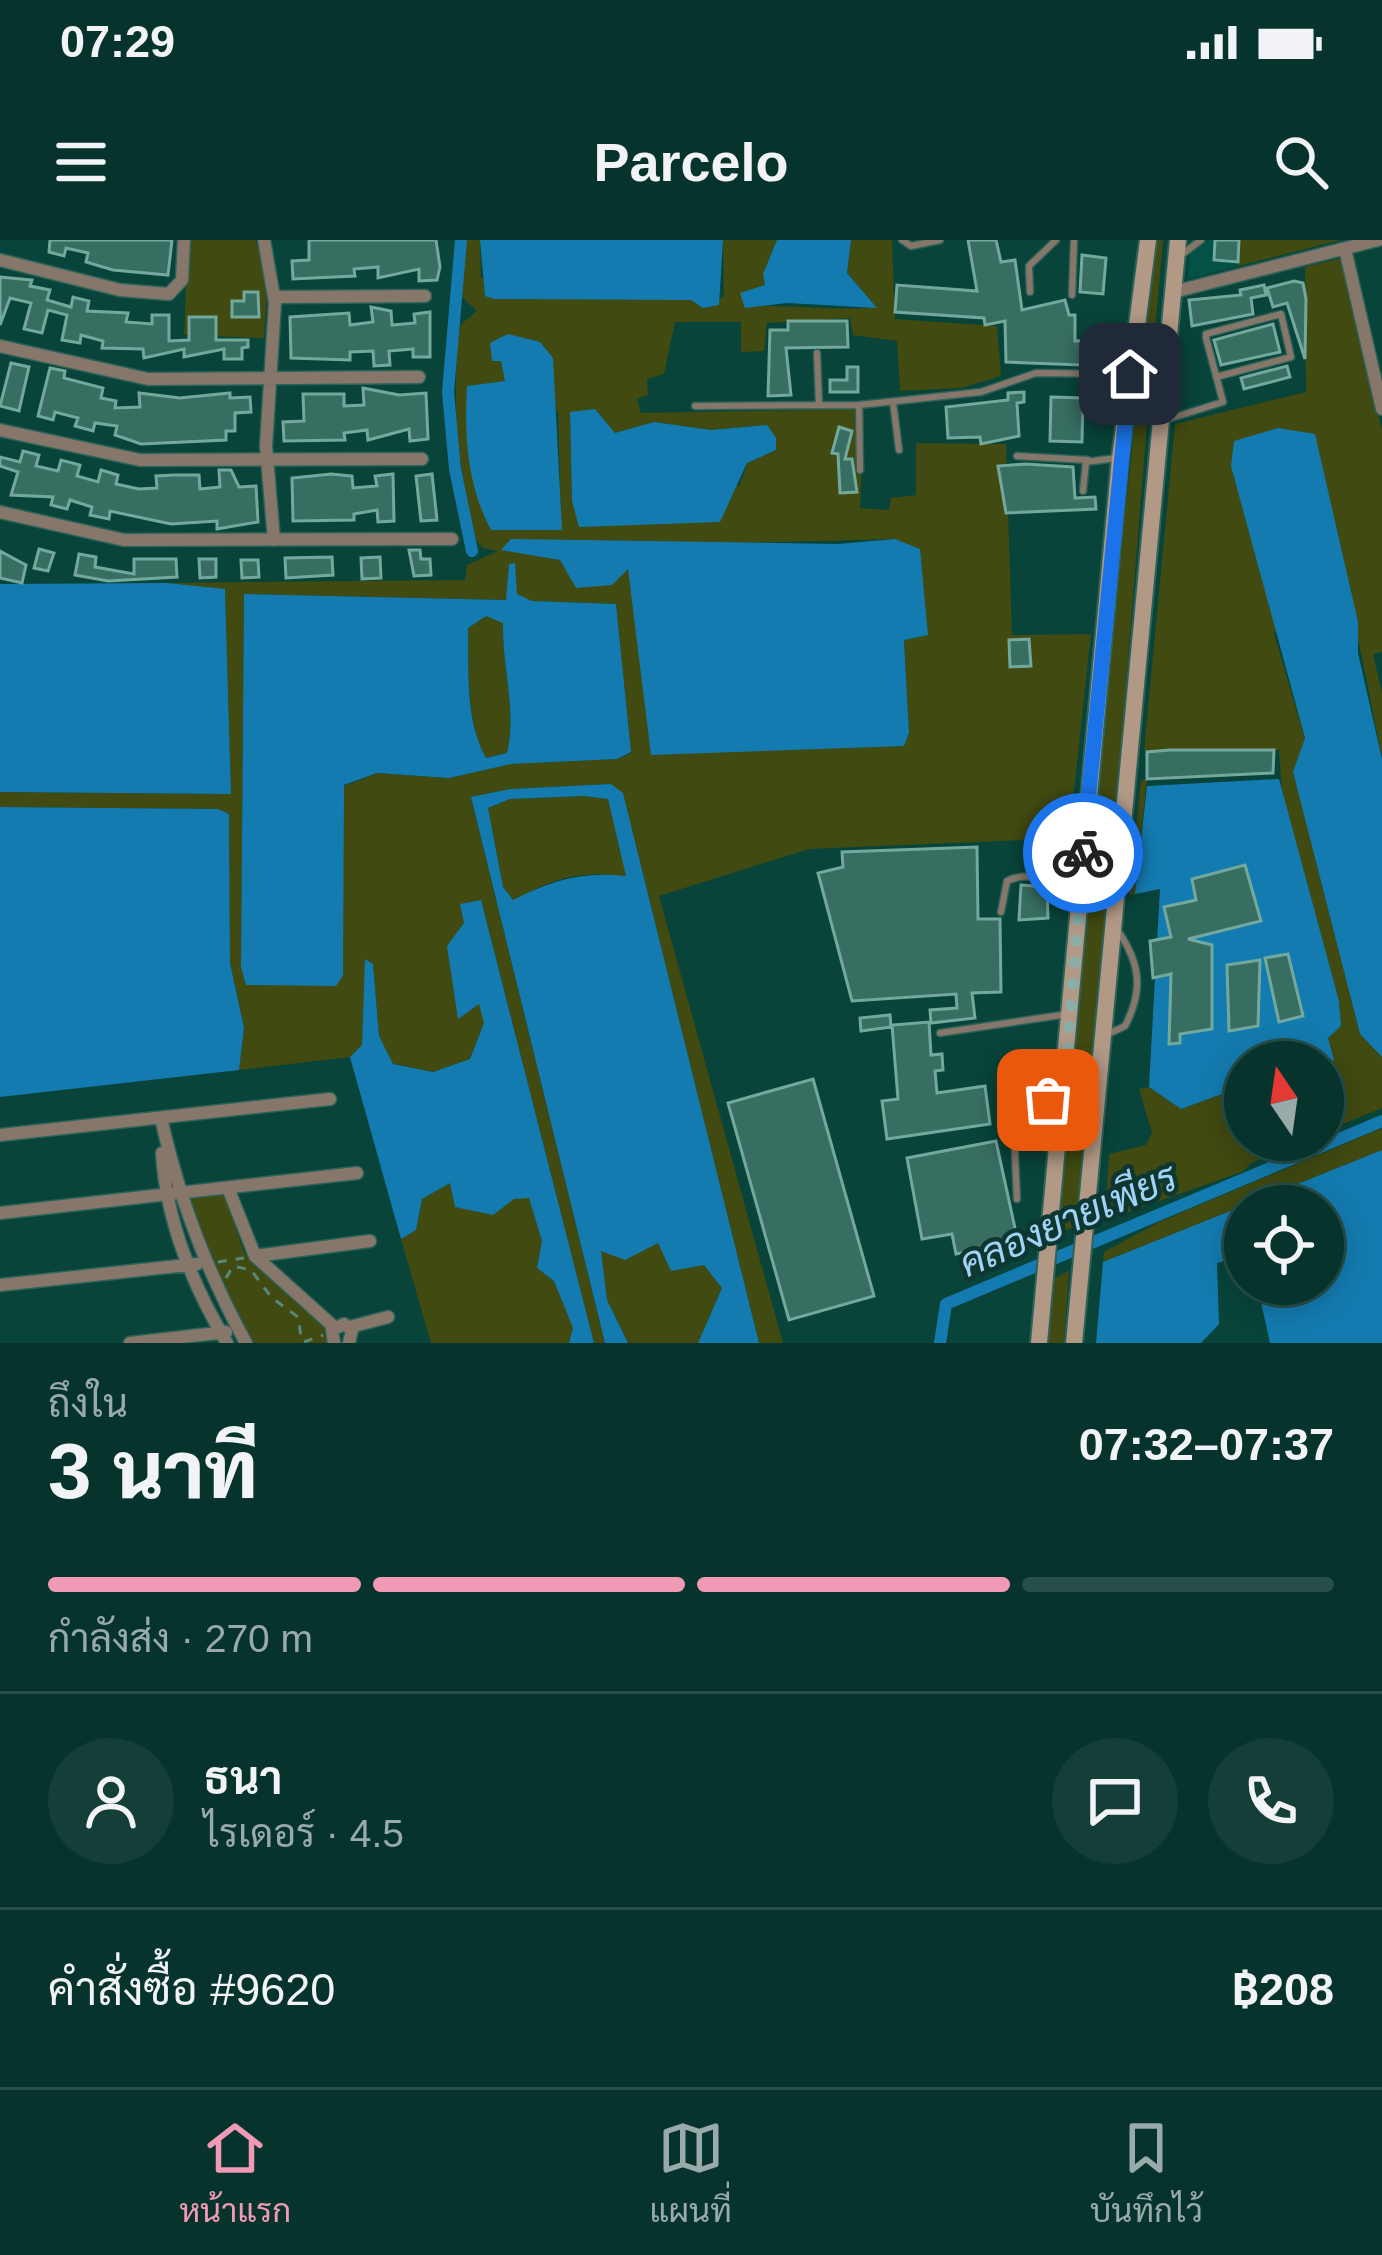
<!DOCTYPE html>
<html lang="th">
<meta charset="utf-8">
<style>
body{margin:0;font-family:Arial,Sarabun,sans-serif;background:#143f38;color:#f1f3f6;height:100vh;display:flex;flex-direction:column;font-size:45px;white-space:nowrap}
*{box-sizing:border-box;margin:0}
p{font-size:39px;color:#98aaa9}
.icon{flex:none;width:66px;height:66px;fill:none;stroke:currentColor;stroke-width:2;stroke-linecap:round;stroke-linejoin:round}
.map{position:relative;height:1103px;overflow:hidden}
.side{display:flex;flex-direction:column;background:#06332c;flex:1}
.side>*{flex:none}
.needle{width:78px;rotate:347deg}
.buttons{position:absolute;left:1224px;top:801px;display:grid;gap:24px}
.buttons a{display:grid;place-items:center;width:120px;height:120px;border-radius:50%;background:#06332c;box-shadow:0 6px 30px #0003,0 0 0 3px #274e48;font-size:60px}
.pin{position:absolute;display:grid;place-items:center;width:102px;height:102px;color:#fff;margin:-51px;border-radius:24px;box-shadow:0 6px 18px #0006}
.courier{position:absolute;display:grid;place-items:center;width:120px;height:120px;margin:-60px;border:9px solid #1a73e8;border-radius:50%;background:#fff;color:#222;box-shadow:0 3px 15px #0007}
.head em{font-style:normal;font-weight:800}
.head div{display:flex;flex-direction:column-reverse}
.head{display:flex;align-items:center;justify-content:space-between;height:204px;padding:0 48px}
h1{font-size:78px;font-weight:800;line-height:90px}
.bar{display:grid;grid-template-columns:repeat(4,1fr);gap:18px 12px;align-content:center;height:144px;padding:0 48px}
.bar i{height:15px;border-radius:9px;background:#274e48}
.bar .on{background:#f09ab6}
.bar p{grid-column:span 4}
.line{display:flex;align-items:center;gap:30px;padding:0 48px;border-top:3px solid #274e48}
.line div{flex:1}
.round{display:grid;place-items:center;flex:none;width:126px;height:126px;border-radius:63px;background:#143f38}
.status{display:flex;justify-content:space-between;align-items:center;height:84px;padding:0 60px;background:#06332c;direction:ltr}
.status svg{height:33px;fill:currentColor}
header{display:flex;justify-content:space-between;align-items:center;height:156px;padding:0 48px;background:#06332c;font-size:54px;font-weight:800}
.tab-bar{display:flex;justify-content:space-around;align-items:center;height:168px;border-top:3px solid #274e48;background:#06332c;font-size:33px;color:#98aaa9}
.tab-bar a{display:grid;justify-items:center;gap:6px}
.tab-bar .on{color:#f09ab6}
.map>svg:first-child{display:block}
</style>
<div class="status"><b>07:29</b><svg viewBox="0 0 49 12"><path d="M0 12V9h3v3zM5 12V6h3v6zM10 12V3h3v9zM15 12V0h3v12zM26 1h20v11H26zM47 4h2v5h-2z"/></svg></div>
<header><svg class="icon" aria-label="menu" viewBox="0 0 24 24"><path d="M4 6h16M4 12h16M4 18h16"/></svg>Parcelo<svg class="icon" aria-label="search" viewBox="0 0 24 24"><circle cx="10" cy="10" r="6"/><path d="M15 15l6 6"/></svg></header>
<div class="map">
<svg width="1382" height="1103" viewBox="0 0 1382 1103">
<rect width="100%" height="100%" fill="#08443a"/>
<!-- built -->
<path fill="#045146" d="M1191 0H1341L1188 39Z"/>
<!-- green -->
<path fill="#404a11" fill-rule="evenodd" d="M188 0H255L268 34 264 98 184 95Z
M465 0H480L481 38 691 60 703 68 724 56 723 0H777L763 34 766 45 745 67C789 63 833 72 876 67L847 33 851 0H892L895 79 997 86 1001 136 962 148 900 151 897 101 853 95 850 78 767 83 764 111 741 112V82H675L664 134 647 139 648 155 637 159 641 173 864 169 860 268 889 270 891 258 916 255V203L1006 204 1012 395 1091 394 1069 598 809 609 659 656 783 1103H759L623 554 611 544 510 549 471 558 605 1103H594L481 660 464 683 459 778 480 763 484 783 470 819 433 832 393 824 379 797 373 724 366 720 362 806 350 817 239 830 244 788 230 723 229 574 218 569 0 567V552L231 554 225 350 167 343 465 340 467 325 498 311 483 308 476 300C458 226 450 160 460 85L477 71 462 57ZM501 121 558 172 561 289 467 146 506 141ZM570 172 615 193 654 182 711 190 767 185 776 210 747 223 740 245 614 284 580 287 572 261ZM895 299 927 395 904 400 909 493 904 505 628 328 577 348 560 320 502 309ZM509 325 517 355 532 361 616 364 631 513 617 519 511 524 449 538 377 533 344 546 241 727 244 354 507 360Z
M1155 0H1163C1133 329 1113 659 1075 987L1057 993 1115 364Z
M1239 0H1341L1238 26Z
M1342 18 1382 190V412L1373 414 1382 453V518L1341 314 1274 393 1305 499 1293 532 1360 794 1382 817V868L1323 892V827L1334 820 1328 798 1341 786 1339 762 1282 553 1279 510H1144L1175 184 1306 152 1305 27Z
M486 376 503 382C502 427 517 470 507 513L485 518C466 478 469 431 468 388Z
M1147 539 1135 654 1129 655 1141 541Z
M584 556 608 559 627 637C583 629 551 638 514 661L503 647 488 568 510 559Z
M1149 847 1181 869 1236 849 1245 852V900H1305L1251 923 1242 932 1105 980 1109 914 1146 905 1152 893 1139 849Z
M1382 888V910L1103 1022 1104 1012 1159 982Z
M451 942 529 958 542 1001 537 1028 554 1041 574 1088 569 1103H431L401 999 416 990 422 959Z
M223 951 244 1012 326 1087 329 1103H250L185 962 188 957Z
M658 1002 704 1025 722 1048 698 1103H628L607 1060 600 1010 626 1019Z
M1069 1030 1064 1103H1047L1054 1039Z"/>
<!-- water -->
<path fill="#147bb0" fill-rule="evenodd" d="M480 0H723L719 65 703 68 691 60 494 59 485 56Z
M777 0H851L847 33 877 68 787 63 745 68 740 53 765 45 763 34Z
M508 94 540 102 553 118 562 290H491C467 245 464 195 467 146L505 141 501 121H492L490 103Z
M595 169 615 193 654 182 711 190 767 185 776 198V210L747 223 720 282 579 287 572 261 570 172Z
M1278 188 1315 194 1358 382V413L1382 519V817L1360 794 1293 532 1305 498 1231 226 1234 201Z
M511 299 838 304 895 299 920 309 928 395 904 400 909 493 904 506 651 515 628 329 612 345 576 348 560 320 501 310Z
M515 323 517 354 532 361 616 364 631 512 617 519 511 524 449 538 377 533 344 545 343 735 336 746 246 745 241 727 244 354 506 360 509 324ZM486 376 503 383C502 427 517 471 507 513L486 518C465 480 469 431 468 388Z
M167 343 225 349 231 554 0 552V344Z
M1279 539 1339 761 1341 786 1328 798 1334 820 1323 827V822H1245V852L1236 849 1181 869 1149 847 1160 649 1135 654 1147 546Z
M611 544 623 553 759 1103H698L722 1048 704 1025 671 1031 658 1003 625 1020 601 1011 607 1060 628 1103H605L471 557 510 549ZM584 556 608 559 626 636C582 631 552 640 513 660L503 647 488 568 510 559Z
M0 567 218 569 229 574 230 723 244 788 239 830 0 857Z
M481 660 594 1103H569L573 1088 554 1041 537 1028 542 1001 529 958 514 959 493 975 455 967 450 943 422 959 416 990 401 999 350 817 362 805 365 719 373 724 379 796 393 824 433 832 470 819 484 783 479 764 458 779 447 706 464 683 460 664Z
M1382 910V1103H1270L1257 1044H1323V966H1245V1015L1217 1023 1219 1084 1201 1103H1096L1103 1022Z"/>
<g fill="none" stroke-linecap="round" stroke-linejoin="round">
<!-- canal -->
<path stroke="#147bb0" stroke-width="12" d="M461 0 448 152 455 229 472 311
M940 1103 946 1064 1382 881"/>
</g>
<!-- building -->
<path fill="#386d62" stroke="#73a99d" stroke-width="3" d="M50 0H172L168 35 113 30 86 22 88 13 66 8 64 16 49 12Z
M309 0H436L440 27 437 40 419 41V29L378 38V27L354 29 355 36 293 39 292 21 309 20Z
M968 0H996L1001 22 1015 20 1022 70 1065 60 1069 75H1075V101H1106V126L1006 122 1005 81 985 85 984 78 895 72 897 45 977 51Z
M1215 0H1239L1238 22 1214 20Z
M1082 15 1106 18 1103 54 1080 52Z
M0 37 32 40 30 46 50 50 47 60 71 67 73 57 89 61 87 71 128 73 126 82 152 84V75H169V101L189 100V77H216V100H248V107L242 108V119H224V109L184 117V109L144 118 143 109 102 108 103 101 81 95 80 103 62 100 67 75 48 70 42 93 24 89 31 63 10 58 0 85Z
M1294 41 1303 43 1306 59 1305 119 1287 63 1273 67 1267 48Z
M1264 45 1266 55 1251 58 1253 74 1192 86 1189 60 1241 55 1240 50Z
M244 52H258L259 77H232V61H244Z
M371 67 391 71 392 85 415 83 414 74 430 72V117H413V109L389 111 390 125 374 126 373 111 350 112V120L291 118 290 77 349 73 350 85 373 82Z
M788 81H847L848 107 786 108 791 155 768 156 770 90H788Z
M1273 84 1280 112 1221 125 1214 100Z
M11 123 29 127 19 171 0 166Z
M1287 126 1290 137 1244 149 1241 138Z
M847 127H858V152H830V140H847Z
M50 128 65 131 64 138 103 148 101 158 116 161 115 168 140 167 139 153 180 158 230 153V158L250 157 251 172 235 173V191H226V200L141 204 115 195 117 186 95 183 93 191 75 186 78 178 55 172 53 180 38 176Z
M363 148 399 155 426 153 428 199 410 201 409 189 368 200 367 190 344 193 345 200 284 201 283 182 304 181 303 154H344V166L364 165Z
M1024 152V162L1017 163 1019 196 981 204 980 197 948 198 946 167 1008 160V153Z
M1051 157 1083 158 1082 202 1050 201Z
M839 187 852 191 845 219H852L857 252 840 253 838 214 832 213Z
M23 211 39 215 36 226 58 231 61 220 80 225 77 236 98 242 101 230 118 235 116 244 139 249 157 248 156 236 174 235H199L200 249 220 247 219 230H231L239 247 256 246 258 282 217 289V281L171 284 110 271 109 279 90 275 92 267 70 260 67 269 51 265 53 257 11 255 18 232 0 226V217L20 222Z
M1025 224 1073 227 1075 258 1095 257 1096 269 1006 273 998 226Z
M331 234 352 236 353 248 377 246 375 236 393 234 394 281 378 282 377 270 354 274V280L293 281 292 238Z
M432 234 437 280 421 281 416 236Z
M39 309 54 313 48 331 34 328Z
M409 310H420L421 319H430L431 335 414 336Z
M0 311 26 325 22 343 0 338Z
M79 314 96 317 95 327 134 334V319H176L177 337 108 341 75 335Z
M332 317 333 335 286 338 285 318Z
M380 317 381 338 362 339 361 318Z
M199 319H216V337L200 338Z
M241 320H258L259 337 242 338Z
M1029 399 1031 426 1010 427 1009 400Z
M1170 510H1274L1273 533 1147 539V512Z
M977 607 978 679H1000L1001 752 972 753 975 778 931 783 930 770 957 768 956 754 852 761 818 633 843 627 842 612Z
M1245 625 1261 681 1188 699 1212 705V789L1180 794V803L1169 804 1171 734 1153 738 1150 701 1171 697 1164 667 1196 660 1192 639Z
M1021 645 1047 647 1048 678 1019 680Z
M1288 714 1303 776 1279 782 1265 718Z
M1260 720 1258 786 1229 791 1227 725Z
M890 775 891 787 861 791 860 778Z
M929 782 931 815 942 814 943 830 935 831 937 853 985 846 990 884 887 899 882 861 898 859 892 785Z
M813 839 874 1056 789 1080 728 863Z
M996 901 1018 1002 956 1014 952 994 922 999 907 918Z"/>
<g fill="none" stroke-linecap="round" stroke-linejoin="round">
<!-- lane casing -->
<g stroke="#2c6258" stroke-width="9">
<path id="lane" d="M902 0 911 6 940 0
M1180 16 1201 0
M1030 52 1029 26 1056 0
M1072 55 1074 0
M817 113 819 165
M893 162 899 210
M695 166 859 165
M1165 180 1223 162 1206 98V94L1281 74 1291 117 1216 137
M1017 216 1088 220
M860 230 859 165 981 152 1036 133 1127 134
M1083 251 1086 222 1116 218
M1001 672 1007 641C1030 630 1053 642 1076 649
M940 793 1068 774
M1106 795 1125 786C1144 750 1140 723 1118 691
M1017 959 1013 870 1060 858"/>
</g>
<!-- street casing -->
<g stroke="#2c6258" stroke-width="15">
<path id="street" d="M264 0 275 63 266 206 274 300
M1345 9 1382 169
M0 20 120 50 169 54 182 40 184 0
M1173 52 1378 0
M275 57 425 56
M0 106 148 139 419 137
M0 190 140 220 422 219
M0 272 124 300 452 299
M161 878C179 959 206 1030 246 1103
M0 895 330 859
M162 913C166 980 193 1046 227 1103
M228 948 255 1016 334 1087
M0 973 357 933
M255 1016 370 1001
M0 1045 197 1024
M350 1087 388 1077
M130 1103 226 1092
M334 1103 332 1090 344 1084 352 1090 349 1103"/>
</g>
<!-- secondary casing -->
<g stroke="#2c6258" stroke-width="20">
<path id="secondary" d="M1039 1103 1120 218 1148 0
M1074 1103 1178 0"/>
</g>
<!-- path -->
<path stroke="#58877e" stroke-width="3" stroke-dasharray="9 9" stroke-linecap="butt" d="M218 1022 244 1018
M226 1038 233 1026 251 1030 272 1058 298 1077 302 1103
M304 1102 323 1095"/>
<!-- lane -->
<use href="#lane" stroke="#87776b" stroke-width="6"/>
<!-- street -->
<use href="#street" stroke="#87776b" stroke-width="12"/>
<!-- secondary -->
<use href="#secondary" stroke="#b29986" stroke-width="16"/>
</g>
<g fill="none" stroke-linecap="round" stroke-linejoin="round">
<!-- done -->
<path stroke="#89afa8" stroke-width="12" stroke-dasharray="0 21.6" d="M1048 860 1064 857 1083 613"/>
<!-- route -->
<path stroke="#1a73e8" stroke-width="15" d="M1083 613 1130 134"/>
</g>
<g text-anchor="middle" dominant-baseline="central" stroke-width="9" stroke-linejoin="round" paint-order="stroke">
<!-- water labels -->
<g font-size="39" font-style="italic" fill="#a1d3f6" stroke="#0d3730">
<text transform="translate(1068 980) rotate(-23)">คลองยายเพียร</text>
</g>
</g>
</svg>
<div class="buttons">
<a><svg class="needle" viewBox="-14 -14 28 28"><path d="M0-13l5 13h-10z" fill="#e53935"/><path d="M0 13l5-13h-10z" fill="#98aaa9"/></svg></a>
<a><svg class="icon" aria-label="locate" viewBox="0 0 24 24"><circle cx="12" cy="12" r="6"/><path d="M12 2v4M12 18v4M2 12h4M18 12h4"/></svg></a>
</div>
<div class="pin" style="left:1048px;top:860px;background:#ea580c"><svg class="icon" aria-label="bag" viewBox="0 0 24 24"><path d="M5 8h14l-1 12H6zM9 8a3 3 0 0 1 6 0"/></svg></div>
<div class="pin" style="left:1130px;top:134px;background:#1f2937"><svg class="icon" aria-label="home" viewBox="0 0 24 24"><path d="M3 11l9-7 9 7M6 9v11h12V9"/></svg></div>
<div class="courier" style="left:1083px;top:613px"><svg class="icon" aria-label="bike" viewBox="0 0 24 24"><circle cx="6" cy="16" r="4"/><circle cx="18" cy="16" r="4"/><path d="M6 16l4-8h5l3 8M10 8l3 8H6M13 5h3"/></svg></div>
</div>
<section class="side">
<div class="head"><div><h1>3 นาที</h1><p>ถึงใน</p></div><em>07:32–07:37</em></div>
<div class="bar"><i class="on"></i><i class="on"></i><i class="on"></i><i></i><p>กำลังส่ง · 270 m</p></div>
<div class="line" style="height:216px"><a class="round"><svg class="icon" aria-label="person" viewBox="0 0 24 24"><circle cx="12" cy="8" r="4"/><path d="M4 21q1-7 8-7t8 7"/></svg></a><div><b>ธนา</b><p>ไรเดอร์ · 4.5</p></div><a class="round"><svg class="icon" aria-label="chat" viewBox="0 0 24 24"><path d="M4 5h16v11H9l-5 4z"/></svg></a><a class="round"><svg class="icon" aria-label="phone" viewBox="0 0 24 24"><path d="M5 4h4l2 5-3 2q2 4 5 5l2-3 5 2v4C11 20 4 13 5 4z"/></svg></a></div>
<div class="line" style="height:156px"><div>คำสั่งซื้อ #9620</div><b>฿208</b></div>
</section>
<nav class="tab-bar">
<a class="on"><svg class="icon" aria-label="home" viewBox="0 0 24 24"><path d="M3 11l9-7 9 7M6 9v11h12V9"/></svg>หน้าแรก</a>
<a><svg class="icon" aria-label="map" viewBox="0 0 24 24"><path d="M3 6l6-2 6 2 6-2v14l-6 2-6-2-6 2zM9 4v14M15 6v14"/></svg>แผนที่</a>
<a><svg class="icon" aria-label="saved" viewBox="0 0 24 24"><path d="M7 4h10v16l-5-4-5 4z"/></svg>บันทึกไว้</a>
</nav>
